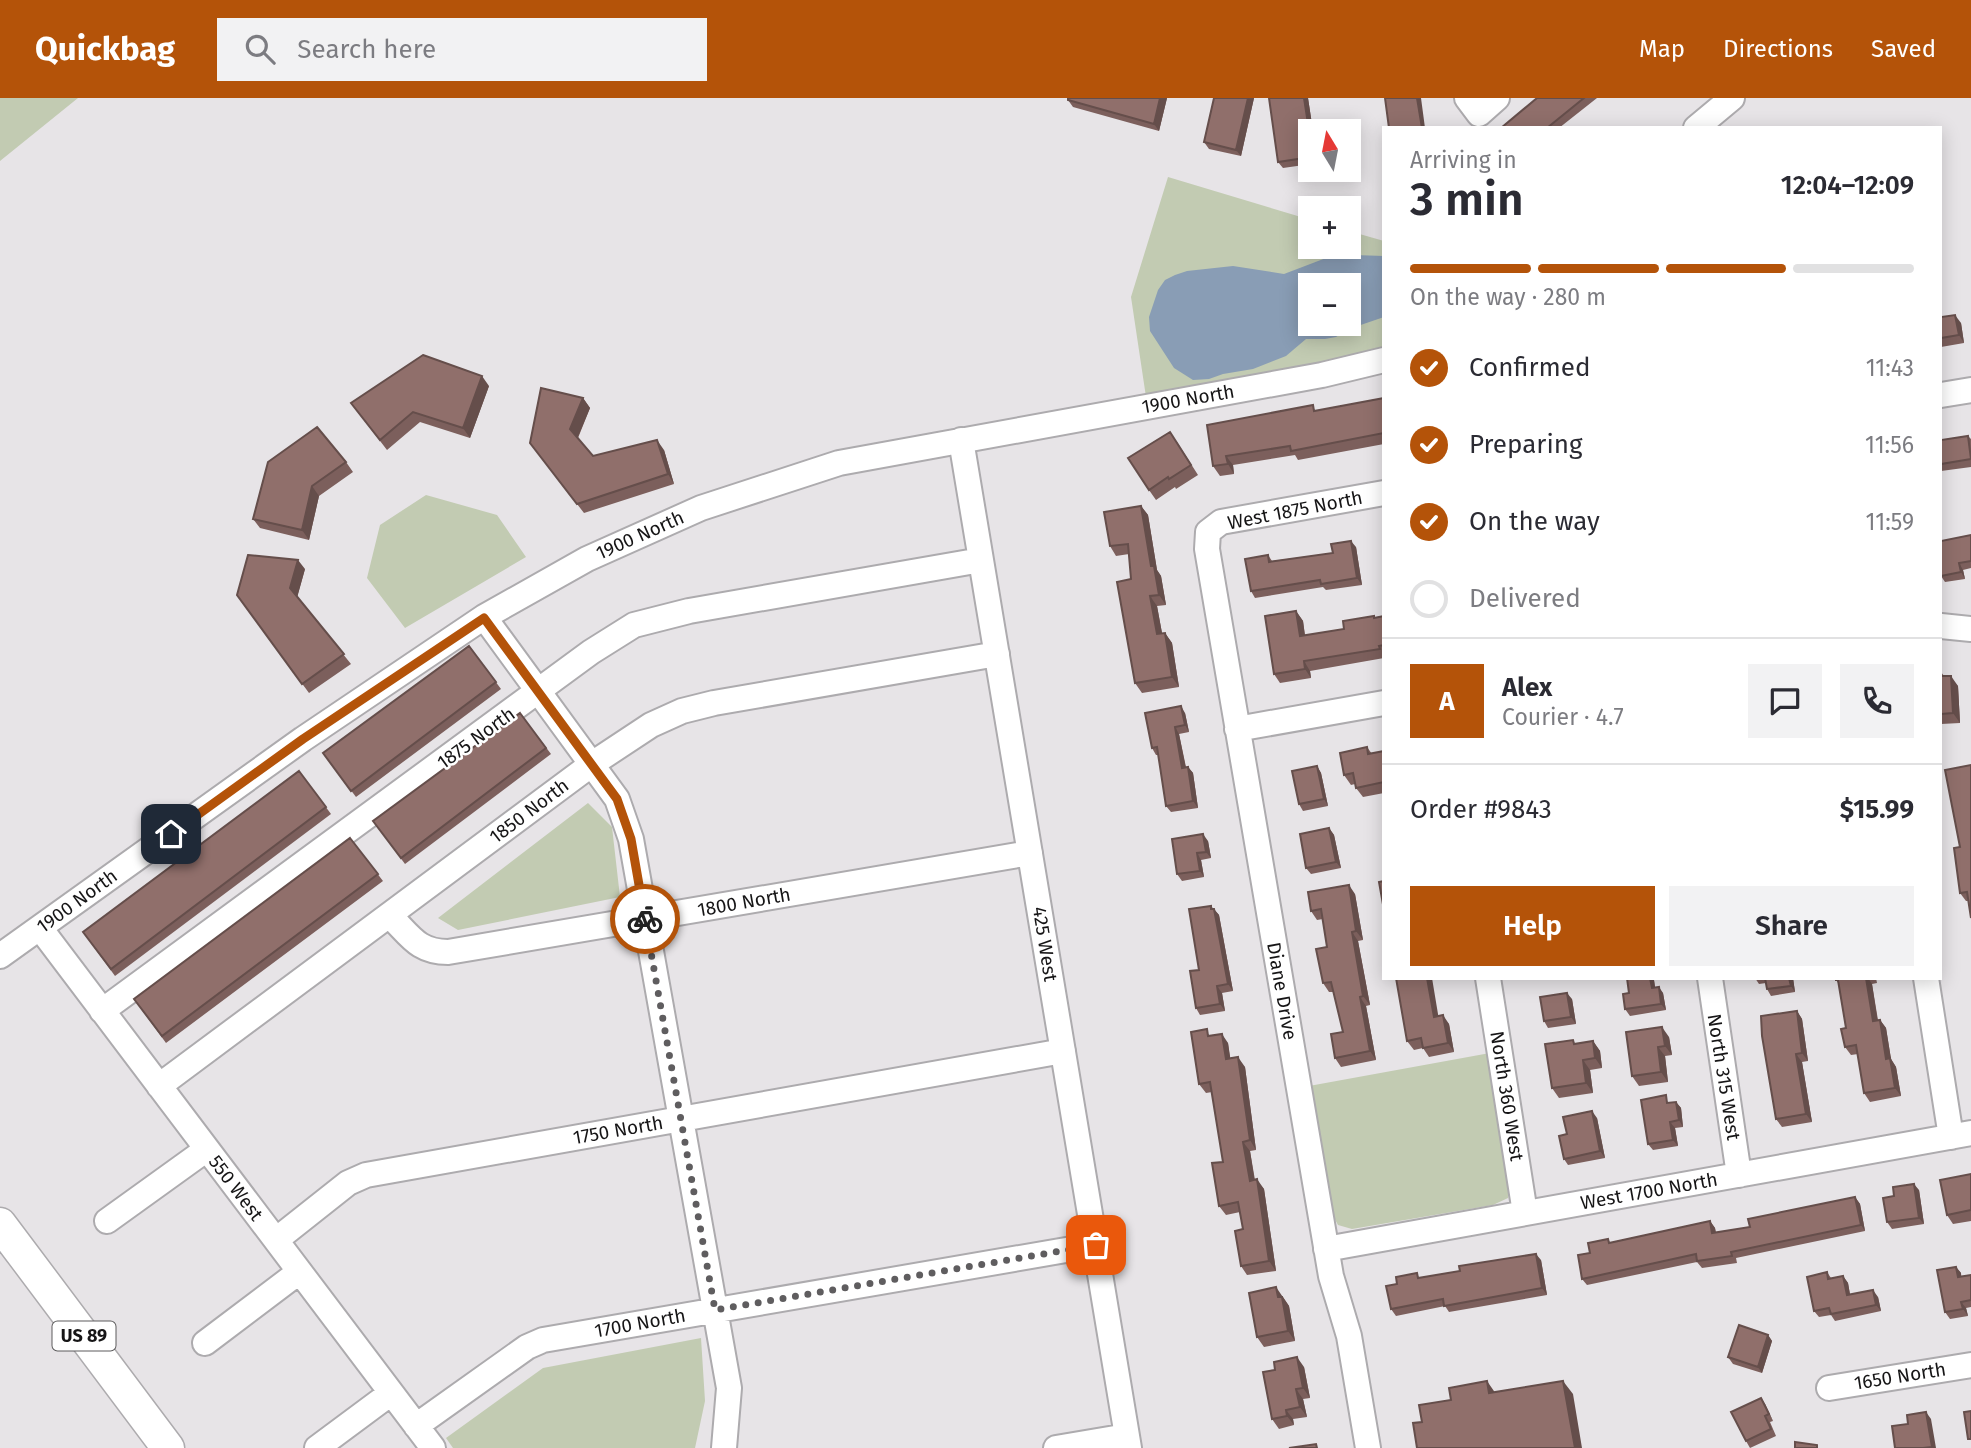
<!DOCTYPE html>
<meta charset="utf-8">
<style>
body{margin:0;font-family:"Fira Sans",sans-serif;background:#f2f2f3;color:#2b2b33;height:100vh;display:flex;flex-direction:column;font-size:26px;white-space:nowrap}
*{box-sizing:border-box;margin:0}
p{font-size:23px;color:#7c7c81}
.icon{flex:none;width:38px;height:38px;fill:none;stroke:currentColor;stroke-width:2;stroke-linecap:round;stroke-linejoin:round}
.map{position:relative;flex:1;overflow:hidden}
.drawer{position:absolute;left:1382px;top:28px;width:560px;height:854px;display:flex;flex-direction:column;background:#fff;border-radius:0px;box-shadow:0 4px 18px #0003}
.drawer>*{flex:none}
.needle{width:46px;rotate:350deg}
.controls{position:absolute;left:1298px;top:21px;display:grid;gap:14px}
.controls a{display:grid;place-items:center;width:63px;height:63px;border-radius:0px;background:#fff;box-shadow:0 4px 18px #0003;font-size:35px}
.pin{position:absolute;display:grid;place-items:center;width:60px;height:60px;color:#fff;margin:-30px;border-radius:14px;box-shadow:0 4px 10px #0006}
.courier{position:absolute;display:grid;place-items:center;width:70px;height:70px;margin:-35px;border:5px solid #b45309;border-radius:50%;background:#fff;color:#222;box-shadow:0 2px 9px #0007}
.headline em{font-style:normal;font-weight:600}
.headline div{display:flex;flex-direction:column-reverse}
.headline{display:flex;align-items:center;justify-content:space-between;height:119px;padding:0 28px}
h1{font-size:46px;font-weight:600;line-height:52px}
.bar{display:grid;grid-template-columns:repeat(4,1fr);gap:10px 7px;align-content:center;height:84px;padding:0 28px}
.bar i{height:9px;border-radius:5px;background:#e1e1e2}
.bar .active{background:#b45309}
.bar p{grid-column:span 4}
.line{display:flex;align-items:center;gap:18px;padding:0 28px;border-top:2px solid #e1e1e2}
.line div{flex:1}
.round{display:grid;place-items:center;flex:none;width:74px;height:74px;border-radius:0px;background:#f2f2f3}
ol{padding:0 28px;list-style:none}
li{display:flex;align-items:center;gap:21px;height:77px}
li p{margin-inline-start:auto}
li .icon{padding:7px;border-radius:50%;background:#b45309;color:#fff;stroke-width:4}
li:last-child{color:#7c7c81}
li i{width:38px;height:38px;border:4px solid #e1e1e2;border-radius:50%}
.primary-button{display:flex;gap:14px;margin-top:auto;padding:14px 28px}
.primary-button a{flex:1;height:80px;border-radius:0px;background:#b45309;color:#fff;font-size:28px;font-weight:600;line-height:80px;text-align:center}
.primary-button a+a{background:#f2f2f3;color:#2b2b33}
header{display:flex;align-items:center;gap:42px;box-sizing:border-box;height:98px;padding:0 35px;background:#b45309;color:#fff}
header strong{font-size:33px}
nav{display:flex;gap:38px;margin-inline-start:auto;font-size:24px}
.search{width:490px;height:63px;background:#f2f2f3;display:flex;align-items:center;gap:18px;box-sizing:border-box;padding:0 24px;border-radius:0px;color:#7c7c81;font-size:26px}
.map>svg:first-child{display:block}
</style>
<header>
<strong>Quickbag</strong>
<div class="search"><svg class="icon" aria-label="search" viewBox="0 0 24 24"><circle cx="10" cy="10" r="6"/><path d="M15 15l6 6"/></svg>Search here</div>
<nav><a>Map</a><a>Directions</a><a>Saved</a></nav>
</header>
<div class="map">
<svg width="1971" height="1350" viewBox="0 0 1971 1350">
<rect width="100%" height="100%" fill="#e7e4e7"/>
<!-- green -->
<path fill="#c2cbb2" fill-rule="evenodd" d="M0 0H78L0 63Z
M1168 79 1311 122V149H1349V133L1384 143V251L1146 299 1131 199ZM1311 187H1349V226H1311Z
M426 397 497 417 526 459 405 530 367 480 380 427Z
M588 705 612 729 620 799 458 832 438 820Z
M1490 955 1511 1083 1508 1100 1493 1107 1352 1131 1338 1127 1332 1116 1309 988Z
M701 1240 705 1303 695 1350H453L446 1340 543 1270Z"/>
<!-- water -->
<path fill="#899db5" fill-rule="evenodd" d="M1354 157 1384 158V219L1349 231 1336 239 1325 241H1306L1286 258 1253 271 1223 276 1209 281 1193 282 1174 270 1150 233 1149 219 1158 192 1165 182 1175 177 1187 173 1233 168 1284 176 1326 160ZM1311 187H1349V226H1311Z"/>
<g fill="none" stroke-linecap="round" stroke-linejoin="round">
<!-- minor casing -->
<g stroke="#adabae" stroke-width="28">
<path id="minor" d="M1467 0 1479 16 1497 0
M1696 30 1732 0
M1941 297 1971 292
M961 342 1129 1350
M484 519 617 701 631 741 729 1290 724 1350
M1941 528 1971 531
M1237 631 1384 605
M389 817C410 837 417 854 448 854L1030 755
M40 830 433 1350
M0 858 303 641 484 519 587 461 701 410 839 365 1322 277 1384 262
M1488 880 1525 1115
M1710 880 1739 1077
M1926 880 1951 1039
M102 913 591 554 634 527 689 513 981 462
M159 988 592 666 651 627 682 613 714 605 997 556
M107 1123 207 1051
M276 1142 348 1085 366 1077 1063 953
M1326 1151 1971 1035
M205 1245 299 1174
M1829 1290 1971 1267
M416 1328 527 1249 543 1242 1095 1147
M317 1350 391 1295
M1056 1350 1127 1338
M1368 1350 1349 1238 1331 1178 1207 451 1208 434 1221 424 1384 395"/>
</g>
<!-- major casing -->
<g stroke="#adabae" stroke-width="35">
<path id="major" d="M0 1126 168 1350"/>
</g>
<!-- minor -->
<use href="#minor" stroke="#fff" stroke-width="24"/>
<!-- major -->
<use href="#major" stroke="#fff" stroke-width="32"/>
</g>
<!-- wall -->
<path fill="#7c5f5c" d="M1068 0H1167L1159 33 1073 9 1068 2Z
M1214 0H1254L1241 58 1209 51 1204 44Z
M1308 0 1313 33H1311V66L1283 70 1278 64Z
M1537 0H1597L1559 30H1501Z
M1941 217V219L1961 225 1964 245 1941 249Z
M489 288 470 340 420 324 387 352 351 305Z
M583 300 590 310 578 340 593 358 664 352 674 386 584 415 530 345Z
M1384 300V346L1298 362 1295 357 1233 367 1234 376 1220 378 1213 368 1207 327 1317 313Z
M1968 338 1971 341V369L1941 373V342Z
M1177 344 1198 377 1176 391 1175 389 1156 402 1149 392Z
M346 364 353 374 319 398 309 442 260 430 253 421Z
M1141 408 1148 417 1157 472 1161 478 1166 507 1157 508 1162 535H1165L1172 545 1179 589 1142 595 1135 585 1131 481 1129 456 1116 458 1110 448Z
M1971 437V470L1963 472 1965 481 1945 484 1941 478Z
M1356 449 1362 487 1326 492 1323 489 1255 500 1251 493 1268 457 1272 463 1333 455Z
M305 471 297 499 351 566 309 595 237 497Z
M1296 513 1303 523 1305 537 1344 531 1374 518 1376 520 1384 518V560L1310 573 1311 580 1280 585 1274 576Z
M469 548 501 591 356 699 323 655Z
M1941 574 1944 578 1958 588 1960 625 1941 626Z
M520 615 551 656 405 766 373 723Z
M1185 615 1189 634 1179 636 1186 669H1188L1193 675 1198 710 1171 714 1166 708 1158 657H1156L1152 650Z
M1367 649 1372 656 1384 653V695L1363 699 1356 690 1355 686 1351 687 1344 677Z
M1317 668 1321 675 1328 708 1303 713 1299 706Z
M299 673 331 716 115 878 83 834Z
M1329 730 1334 737 1341 770 1311 776 1306 770Z
M350 740 383 783 166 945 134 901Z
M1208 743 1211 760 1201 762 1204 779 1182 783 1177 776Z
M1960 749 1968 803H1966L1960 795Z
M1355 796 1363 842 1358 843 1370 907 1366 908 1376 962 1341 969 1335 960 1343 934 1334 894H1329L1323 885 1327 849 1323 821 1317 822 1311 813Z
M1213 811H1214L1219 817 1233 893 1222 895 1225 913 1200 917 1196 910 1199 872Z
M1755 880H1793L1795 894 1771 898 1767 891 1766 885 1759 886Z
M1832 880H1876L1877 885 1872 886 1878 922H1880L1886 930 1891 961 1896 969 1901 998 1870 1004 1864 995 1858 956 1851 957 1845 949 1846 930 1839 886 1836 882H1834Z
M1654 882 1655 889 1663 895 1666 912 1630 918 1625 911 1629 895Z
M1572 901 1576 926 1548 930 1544 923Z
M1797 913 1802 921 1808 963 1802 964 1812 1024 1782 1029 1776 1021Z
M1439 918 1449 926 1454 954 1429 959 1423 950 1414 952 1407 943Z
M1626 934 1669 939 1672 957 1665 958 1668 984 1639 988 1632 978Z
M1211 937 1228 945 1230 961 1245 969 1256 1052 1250 1053 1255 1082 1264 1091 1276 1173 1247 1177 1241 1168 1243 1131 1240 1114 1226 1117 1219 1108 1223 1064 1212 994 1206 995 1199 986Z
M1593 943 1600 953 1602 970 1590 972 1593 995 1559 1000 1552 990 1576 946Z
M1671 1004H1676L1681 1010 1683 1029 1675 1030 1678 1048 1653 1052 1648 1046Z
M1597 1020 1605 1060 1568 1067 1564 1061 1567 1036Z
M1971 1076V1123L1953 1126 1947 1117Z
M1919 1092 1924 1126 1892 1131 1887 1124Z
M1855 1099 1860 1106 1865 1133 1736 1160 1737 1165 1702 1170 1697 1164 1587 1187 1582 1181 1590 1155 1610 1145 1710 1123 1715 1130 1716 1135 1750 1129Z
M1541 1162 1547 1197 1449 1214 1445 1208 1396 1218 1391 1211 1397 1186 1420 1180Z
M1956 1169 1961 1175V1179L1971 1177V1209L1966 1210 1968 1218 1950 1221 1945 1214Z
M1827 1174 1831 1180 1843 1178 1848 1185 1850 1196 1878 1199 1881 1213 1835 1223 1831 1217 1819 1219 1814 1213Z
M1283 1199 1289 1208 1295 1243 1264 1249 1257 1239Z
M1768 1237 1772 1243 1762 1275 1733 1266 1728 1259Z
M1304 1269 1310 1300 1303 1301 1307 1319 1293 1321 1294 1327 1279 1331 1272 1321Z
M1761 1300 1765 1306 1773 1323 1770 1324 1776 1338 1750 1350 1746 1343Z"/>
<!-- shaded-wall -->
<path fill="#654e4b" d="M1160 0H1167L1159 33 1154 26Z
M1248 0H1254L1241 58 1236 52Z
M1304 0H1308L1313 33H1311V45Z
M1417 0H1421L1425 30H1422Z
M1955 217 1961 225 1964 245 1959 237Z
M482 278 489 288 470 340 463 330Z
M583 300 590 310 577 341 570 331Z
M657 342 664 352 674 386 668 376Z
M1226 358 1233 367 1234 376 1228 366Z
M312 388 319 398 309 442 302 432Z
M1141 408 1148 417 1157 472 1161 478 1166 507 1159 497 1151 468Z
M1351 443 1356 449 1362 487 1357 480Z
M298 462 305 471 297 500 290 490Z
M1959 465 1963 472 1965 481 1961 474Z
M1150 498 1157 508 1164 546 1157 536Z
M1296 513 1303 523 1306 547 1300 538Z
M1165 535 1172 545 1179 589 1172 579Z
M1304 563 1310 573 1311 580 1305 571Z
M1951 578 1958 588 1960 625 1953 615Z
M1181 608 1185 615 1189 634 1185 627Z
M1175 629 1179 636 1187 676 1182 670Z
M1317 668 1321 675 1328 708 1324 701Z
M1188 669 1193 675 1198 710 1193 703Z
M1329 730 1334 737 1341 770 1336 764Z
M1203 736 1208 743 1211 760 1206 754Z
M1197 755 1201 762 1204 779 1200 773Z
M1349 787 1355 796 1363 842 1356 833Z
M1211 808 1219 817 1233 893 1228 886Z
M1352 834 1358 843 1370 907 1363 898Z
M1427 880H1432L1440 928 1434 919Z
M1650 880H1653L1654 882 1656 896 1652 890Z
M1789 880H1793L1795 894 1791 888Z
M1866 880H1868L1872 886 1879 932 1873 923Z
M1217 888 1222 895 1225 913 1220 906Z
M1659 889 1663 895 1666 912 1661 906Z
M1567 895 1572 901 1576 926 1571 919Z
M1360 899 1366 908 1376 962 1370 953Z
M1797 913 1802 921 1808 963 1802 955Z
M1443 917 1449 926 1454 954 1448 945Z
M1880 922 1886 930 1891 961 1896 969 1901 998 1895 990 1886 961Z
M1662 929 1669 939 1672 957 1665 948Z
M1222 936 1228 945 1232 971 1226 961Z
M1593 943 1600 953 1602 970 1595 960Z
M1658 949 1665 958 1668 984 1661 974Z
M1796 956 1802 964 1812 1024 1806 1016Z
M1238 959 1245 969 1256 1052 1250 1042Z
M1583 962 1590 972 1593 995 1586 985Z
M1676 1004 1681 1010 1683 1029 1679 1022Z
M1592 1013 1597 1020 1605 1060 1600 1053Z
M1670 1024 1675 1030 1678 1048 1673 1042Z
M1243 1044 1250 1053 1256 1092 1250 1083Z
M1257 1081 1264 1091 1276 1173 1269 1163Z
M1914 1086 1919 1092 1924 1126 1919 1120Z
M1855 1099 1860 1106 1865 1133 1861 1127Z
M1710 1123 1715 1130 1717 1142 1712 1135Z
M1536 1156 1541 1162 1547 1197 1542 1190Z
M1956 1169 1961 1175 1962 1186 1958 1179Z
M1843 1178 1848 1185 1851 1203 1847 1197Z
M1276 1189 1289 1208 1295 1243 1288 1233 1278 1199Z
M1873 1192 1878 1199 1881 1213 1876 1207Z
M1961 1204 1966 1210 1968 1218 1963 1211Z
M1768 1237 1772 1243 1762 1275 1758 1269Z
M1297 1259 1304 1269 1310 1300 1303 1290Z
M1487 1283 1496 1296 1489 1295Z
M1563 1283 1573 1296 1582 1350H1575Z
M1296 1291 1303 1301 1307 1319 1300 1309Z
M1761 1300 1765 1306 1773 1323 1769 1316Z
M1286 1312 1293 1321 1294 1327 1287 1318Z
M1926 1314 1931 1321 1936 1350H1933L1932 1349Z"/>
<!-- building -->
<path fill="#906f6b" stroke="#654e4b" stroke-width="2" d="M1068 0H1160L1154 26 1068 2Z
M1214 0H1248L1236 52 1204 44Z
M1269 0H1304L1311 45V59L1278 64Z
M1385 0H1417L1422 30H1389Z
M1537 0H1584L1547 30H1501Z
M1955 217 1959 237 1941 240V219Z
M423 257 482 278 463 330 413 314 380 342 351 305Z
M541 290 583 300 570 331 593 358 657 342 668 376 577 406 530 345Z
M1384 300V335L1291 353 1290 348 1226 358 1228 366 1213 368 1207 327 1313 307 1314 313Z
M317 329 346 364 312 388 302 432 253 421 268 364Z
M1170 334 1191 367 1169 381 1168 379 1149 392 1128 360Z
M1968 338 1971 361 1941 366V342Z
M1141 408 1151 468H1154L1159 497 1150 498 1157 536 1165 535 1172 579 1135 585 1117 484 1131 481 1128 446 1110 448 1104 414Z
M1971 437V463L1959 465 1961 474 1941 478V443Z
M1351 443 1357 480 1321 486 1320 482 1251 493 1245 461 1268 457 1269 464 1333 455 1331 446Z
M248 457 298 462 290 490 344 556 302 586 237 497Z
M1296 513 1300 538 1344 531 1343 523 1374 518V520L1384 518V547L1379 548 1380 551 1304 563 1305 571 1274 576 1265 518Z
M469 548 496 584 351 693 323 655Z
M1941 578H1951L1953 615 1941 616Z
M1181 608 1185 627 1175 629 1182 670 1188 669 1193 703 1166 708 1157 649 1152 650 1145 615Z
M520 615 546 650 401 760 373 723Z
M1367 649 1368 656 1384 653V684L1356 690 1353 675 1344 677 1340 655Z
M1971 667V820L1967 794 1960 795 1954 750 1960 749 1945 672Z
M1317 668 1324 701 1299 706 1292 673Z
M299 673 326 709 111 871 83 834Z
M1329 730 1336 764 1306 770 1300 736Z
M1203 736 1206 754 1197 755 1200 773 1177 776 1172 741Z
M350 740 378 776 162 938 134 901Z
M1384 783V812L1379 784Z
M1349 787 1356 833 1352 834 1363 898 1360 899 1370 953 1335 960 1331 936 1343 934 1331 884 1323 885 1316 851 1327 849 1321 811 1311 813 1308 794Z
M1211 808V811H1214L1228 886 1217 888 1220 906 1196 910 1190 873 1199 872 1189 811Z
M1396 880H1427L1434 919 1443 917 1448 945 1423 950 1421 940 1407 943Z
M1627 880H1650L1652 890 1659 889 1661 906 1625 911 1623 896 1629 895Z
M1765 880H1789L1791 888 1767 891Z
M1836 880H1866L1873 923 1880 922 1886 961 1890 960 1895 990 1864 995 1856 947 1845 949 1841 931 1846 930 1838 882H1836Z
M1567 895 1571 919 1544 923 1540 899Z
M1797 913 1802 955 1796 956 1806 1016 1776 1021 1762 938 1761 918Z
M1662 929 1665 948 1658 949 1661 974 1632 978 1626 934Z
M1207 931 1208 938 1222 936 1226 961 1238 959 1250 1042 1243 1044 1250 1083 1257 1081 1269 1163 1241 1168 1235 1133 1243 1131 1238 1104 1219 1108 1212 1065 1223 1064 1210 984 1199 986 1191 934Z
M1573 942 1574 946 1593 943 1595 960 1583 962 1586 985 1552 990 1545 946Z
M1666 997 1667 1005 1676 1004 1679 1022 1670 1024 1673 1042 1648 1046 1641 1002Z
M1592 1013 1600 1053 1564 1061 1559 1038 1567 1036 1563 1019Z
M1971 1076V1112L1947 1117 1940 1082Z
M1914 1086 1919 1120 1887 1124 1883 1100 1894 1098 1893 1089Z
M1855 1099 1861 1127 1731 1154 1732 1158 1697 1163 1696 1156 1582 1181 1578 1157 1590 1155 1588 1145 1608 1141 1609 1145 1710 1123 1712 1135 1750 1129 1748 1121Z
M1536 1156 1542 1190 1444 1208 1443 1201 1391 1211 1386 1188 1397 1186 1396 1179 1417 1175 1418 1180 1460 1173 1459 1168Z
M1956 1169 1958 1179 1971 1177V1202L1961 1204 1963 1211 1945 1214 1937 1172Z
M1827 1174 1828 1181 1843 1178 1847 1197 1873 1192 1876 1207 1831 1216 1829 1210 1814 1213 1807 1179Z
M1276 1189 1278 1199H1282L1288 1233 1257 1239 1249 1195Z
M1739 1227 1768 1237 1758 1269 1728 1259Z
M1297 1259 1303 1290 1296 1291 1300 1309 1286 1312 1287 1318 1272 1321 1263 1274 1275 1272 1274 1264Z
M1487 1283 1489 1295 1563 1283 1575 1350H1417L1413 1325 1422 1324 1419 1307 1451 1302 1449 1290Z
M1761 1300 1769 1316 1765 1318 1771 1331 1746 1343 1731 1314Z
M1971 1313V1341H1968L1964 1314Z
M1926 1314 1932 1349 1923 1350H1895L1892 1328 1908 1326 1907 1317Z
M1795 1344 1817 1347V1350H1795Z
M1316 1346 1317 1350H1289Z"/>
<g fill="none" stroke-linecap="round" stroke-linejoin="round">
<!-- done -->
<path stroke="#5f5d5f" stroke-width="7" stroke-dasharray="0 12.6" d="M645 821 715 1212 1096 1147"/>
<!-- route -->
<path stroke="#b45309" stroke-width="9" d="M171 736 303 641 484 520 617 701 631 741 645 821"/>
</g>
<g text-anchor="middle" dominant-baseline="central" stroke-width="5" stroke-linejoin="round" paint-order="stroke">
<!-- shield labels -->
<rect fill="#fff" stroke="#5c5b5c" stroke-width="2" x="52.5" y="1223.5" width="63" height="29" rx="5"/>
<g font-size="18" font-weight="bold" fill="#161516">
<text x="84" y="1238">US 89</text>
</g>
<!-- street labels -->
<g font-size="19" fill="#161516" stroke="#fff">
<text transform="translate(1188 301) rotate(-10)">1900 North</text>
<text transform="translate(1295 412) rotate(-11)">West 1875 North</text>
<text transform="translate(640 437) rotate(-24)">1900 North</text>
<text transform="translate(476 640) rotate(-36)">1875 North</text>
<text transform="translate(529 713) rotate(-37)">1850 North</text>
<text transform="translate(77 803) rotate(-36)">1900 North</text>
<text transform="translate(744 804) rotate(-10)">1800 North</text>
<text transform="translate(1045 846) rotate(81)">425 West</text>
<text transform="translate(1282 893) rotate(80)">Diane Drive</text>
<text transform="translate(1724 979) rotate(81)">North 315 West</text>
<text transform="translate(1507 998) rotate(81)">North 360 West</text>
<text transform="translate(618 1032) rotate(-10)">1750 North</text>
<text transform="translate(236 1090) rotate(53)">550 West</text>
<text transform="translate(1649 1093) rotate(-10)">West 1700 North</text>
<text transform="translate(640 1225) rotate(-10)">1700 North</text>
<text transform="translate(1900 1278) rotate(-9)">1650 North</text>
</g>
</g>
</svg>
<div class="controls">
<a><svg class="needle" viewBox="-14 -14 28 28"><path d="M0-13l5 13h-10z" fill="#e53935"/><path d="M0 13l5-13h-10z" fill="#7c7c81"/></svg></a>
<a>+</a>
<a>−</a>
</div>
<div class="pin" style="left:1096px;top:1147px;background:#ea580c"><svg class="icon" aria-label="bag" viewBox="0 0 24 24"><path d="M5 8h14l-1 12H6zM9 8a3 3 0 0 1 6 0"/></svg></div>
<div class="pin" style="left:171px;top:736px;background:#1f2937"><svg class="icon" aria-label="home" viewBox="0 0 24 24"><path d="M3 11l9-7 9 7M6 9v11h12V9"/></svg></div>
<div class="courier" style="left:645px;top:821px"><svg class="icon" aria-label="bike" viewBox="0 0 24 24"><circle cx="6" cy="16" r="4"/><circle cx="18" cy="16" r="4"/><path d="M6 16l4-8h5l3 8M10 8l3 8H6M13 5h3"/></svg></div>
<section class="drawer">
<div class="headline"><div><h1>3 min</h1><p>Arriving in</p></div><em>12:04–12:09</em></div>
<div class="bar"><i class="active"></i><i class="active"></i><i class="active"></i><i></i><p>On the way · 280 m</p></div>
<ol>
<li><svg class="icon" aria-label="check" viewBox="0 0 24 24"><path d="M5 12l5 5 9-10"/></svg>Confirmed<p>11:43</p></li>
<li><svg class="icon" aria-label="check" viewBox="0 0 24 24"><path d="M5 12l5 5 9-10"/></svg>Preparing<p>11:56</p></li>
<li><svg class="icon" aria-label="check" viewBox="0 0 24 24"><path d="M5 12l5 5 9-10"/></svg>On the way<p>11:59</p></li>
<li><i></i>Delivered</li>
</ol>
<div class="line" style="height:126px"><b class="round" style="background:#b45309;color:#fff">A</b><div><b>Alex</b><p>Courier · 4.7</p></div><a class="round"><svg class="icon" aria-label="chat" viewBox="0 0 24 24"><path d="M4 5h16v11H9l-5 4z"/></svg></a><a class="round"><svg class="icon" aria-label="phone" viewBox="0 0 24 24"><path d="M5 4h4l2 5-3 2q2 4 5 5l2-3 5 2v4C11 20 4 13 5 4z"/></svg></a></div>
<div class="line" style="height:91px"><div>Order #9843</div><b>$15.99</b></div>
<div class="primary-button"><a>Help</a><a>Share</a></div>
</section>
</div>
